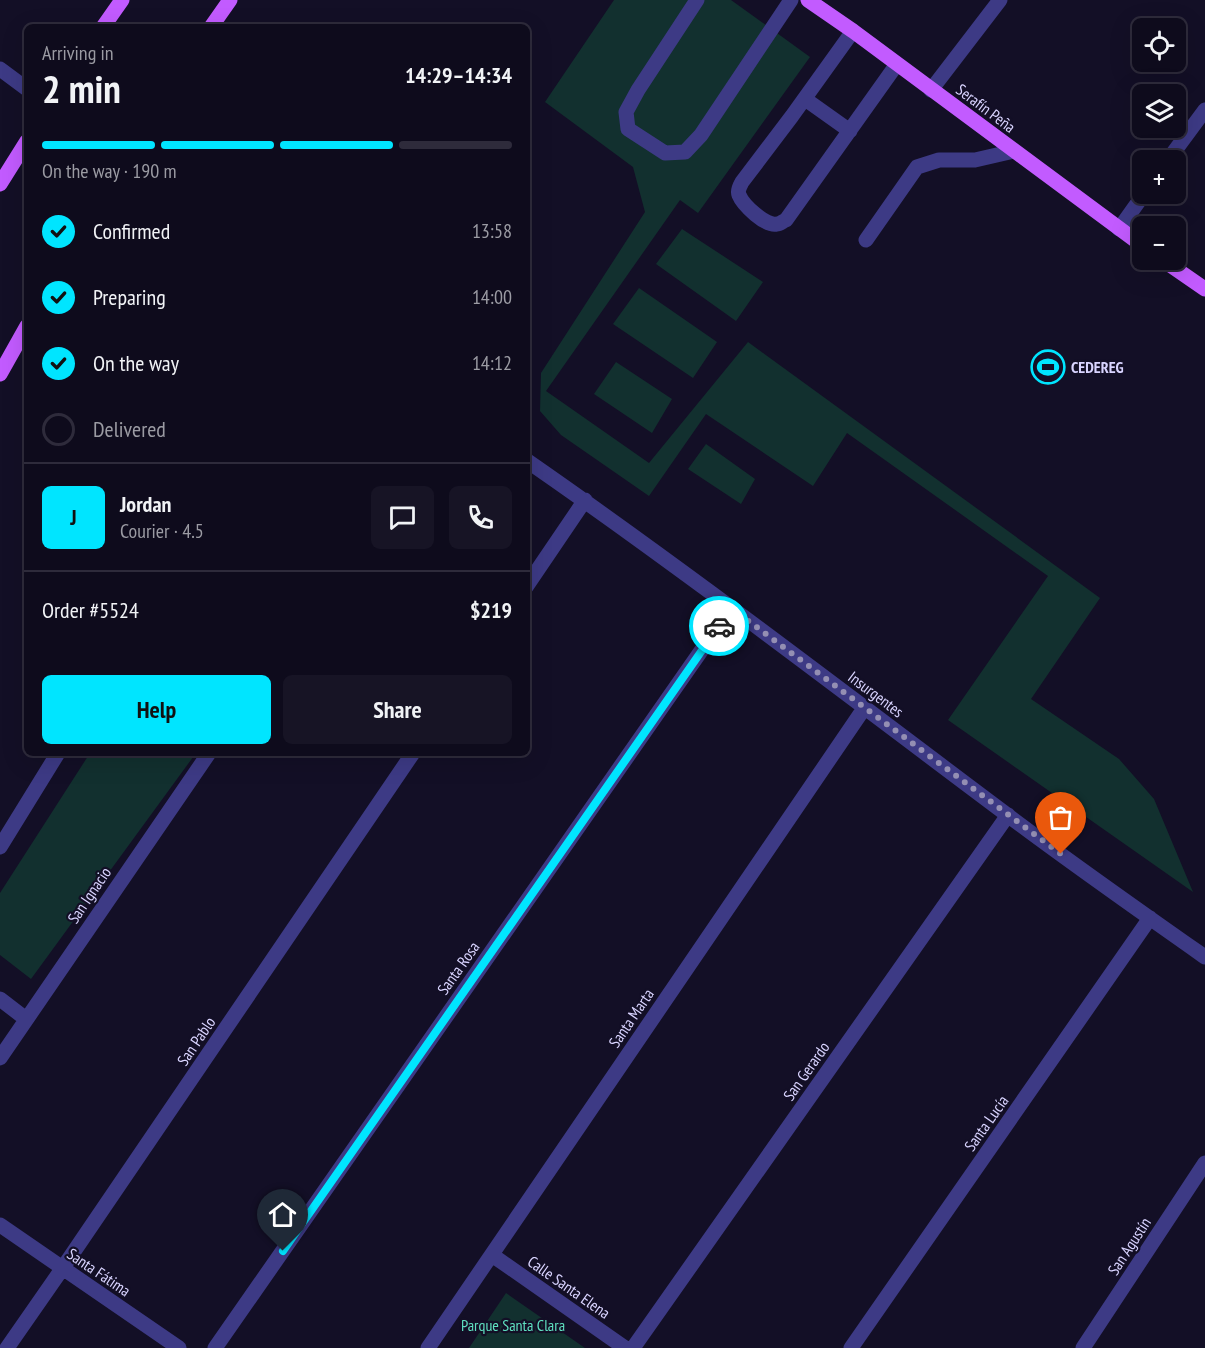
<!DOCTYPE html>
<meta charset="utf-8">
<style>
body{margin:0;font-family:"PT Sans Narrow",sans-serif;background:#171425;color:#f1f3f6;height:100vh;display:flex;flex-direction:column;font-size:22px;white-space:nowrap}
*{box-sizing:border-box;margin:0}
p{font-size:20px;color:#9b9ba3}
.icon{flex:none;width:33px;height:33px;fill:none;stroke:currentColor;stroke-width:2;stroke-linecap:round;stroke-linejoin:round}
.map{position:relative;flex:1;overflow:hidden}
.panel{position:absolute;left:24px;top:24px;width:506px;height:732px;display:flex;flex-direction:column;background:#0e0b1c;border-radius:9px;box-shadow:0 6px 24px #0002,0 0 0 2px #2e2b3b}
.panel>*{flex:none}
.controls{position:absolute;left:1132px;top:18px;display:grid;gap:12px}
.controls a{display:grid;place-items:center;width:54px;height:54px;border-radius:9px;background:#0e0b1c;box-shadow:0 6px 24px #0002,0 0 0 2px #2e2b3b;font-size:30px}
.pin{position:absolute;display:grid;place-items:center;width:51px;height:51px;color:#fff;margin:-62px -26px;border-radius:50% 50% 50% 0;rotate:-45deg;box-shadow:0 0 6px #0007}
.pin .icon{rotate:45deg}
.courier{position:absolute;display:grid;place-items:center;width:60px;height:60px;margin:-30px;border:4px solid #00e5ff;border-radius:50%;background:#fff;color:#222;box-shadow:0 2px 8px #0007}
.overview em{font-style:normal;font-weight:600}
.overview div{display:flex;flex-direction:column-reverse}
.overview{display:flex;align-items:center;justify-content:space-between;height:102px;padding:0 18px}
h1{font-size:39px;font-weight:600;line-height:45px}
.bar{display:grid;grid-template-columns:repeat(4,1fr);gap:9px 6px;align-content:center;height:72px;padding:0 18px}
.bar i{height:8px;border-radius:4px;background:#2e2b3b}
.bar .selected{background:#00e5ff}
.bar p{grid-column:span 4}
.line{display:flex;align-items:center;gap:15px;padding:0 18px;border-top:2px solid #2e2b3b}
.line div{flex:1}
.round{display:grid;place-items:center;flex:none;width:63px;height:63px;border-radius:9px;background:#171425}
ol{padding:0 18px;list-style:none}
li{display:flex;align-items:center;gap:18px;height:66px}
li p{margin-inline-start:auto}
li .icon{padding:6px;border-radius:50%;background:#00e5ff;color:#111;stroke-width:4}
li:last-child{color:#9b9ba3}
li i{width:33px;height:33px;border:3px solid #2e2b3b;border-radius:50%}
.button{display:flex;gap:12px;margin-top:auto;padding:12px 18px}
.button a{flex:1;height:69px;border-radius:9px;background:#00e5ff;color:#111;font-size:24px;font-weight:600;line-height:69px;text-align:center}
.button a+a{background:#171425;color:#f1f3f6}
.map>svg:first-child{display:block}
</style>
<div class="map">
<svg width="1205" height="1348" viewBox="0 0 1205 1348">
<rect width="100%" height="100%" fill="#130f26"/>
<!-- green -->
<path fill="#12302f" d="M614 0H731L810 57 698 213 680 200 546 391 649 463 748 342 1100 598 1031 699 1119 759 1154 799 1193 892 948 720 1048 576 847 433 813 486 706 414 649 496 561 435 540 411 541 373 645 212 633 167 545 102Z
M682 229 763 282 736 321 656 264Z
M639 288 717 342 693 378 613 324Z
M616 362 672 399 652 433 594 394Z
M706 444 755 479 741 504 688 469Z
M90 753H196L31 979 0 955V893Z
M506 1293 585 1348H469Z"/>
<g fill="none" stroke-linecap="round" stroke-linejoin="round">
<!-- minor -->
<path stroke="#3d3a85" stroke-width="15" d="M697 0 638 90 626 112 628 129 665 153 685 152 701 135 791 0
M853 31 792 116 742 182C740 186 737 190 739 195 743 205 766 227 777 224 780 224 783 221 786 220L897 64
M0 69 27 89
M931 90 1000 0
M805 99 850 131
M1168 160 1205 110
M1119 229 1144 194
M866 240 917 167 939 160H975L1014 151
M526 460C689 573 847 695 1006 814 1071 863 1138 910 1205 957
M526 587 585 500
M0 847 58 753
M0 999 26 1019
M0 1058 209 753
M0 1225 179 1348
M492 1255 625 1348
M7 1348 62 1269 413 753
M215 1348 731 608
M428 1348 865 707
M633 1348 1008 815
M851 1348 1150 918
M1083 1348 1205 1163"/>
<!-- major -->
<path stroke="#c25bff" stroke-width="15" d="M808 0 853 31 1143 246
M103 27 122 0
M211 27 230 0
M0 184 27 141
M1163 260 1205 289
M0 374 27 326"/>
</g>
<g fill="none" stroke-linecap="round" stroke-linejoin="round">
<!-- done -->
<path stroke="#948fb3" stroke-width="6" stroke-dasharray="0 10.8" d="M719 626 731 608 1061 854"/>
<!-- route -->
<path stroke="#00e5ff" stroke-width="8" d="M283 1251 719 626"/>
</g>
<!-- icons -->
<defs>
<g id="stadium-ring" transform="scale(1.725)"><circle r="9.5" fill="#130f26" stroke="#00e5ff" stroke-width="1.5"/><path d="M0-5a6.5 5 0 1 0 0 10a6.5 5 0 1 0 0-10ZM-3.5-1.8h7v3.6h-7Z" fill="#00e5ff"/></g>
</defs>
<g fill-rule="evenodd">
<use href="#stadium-ring" x="1048" y="367"/>
</g>
<g text-anchor="middle" dominant-baseline="central" stroke-width="4.5" stroke-linejoin="round" paint-order="stroke">
<!-- street labels -->
<g font-size="16" fill="#d9d4ff" stroke="#130f26">
<text transform="translate(986 108) rotate(37)">Serafín Peña</text>
<text transform="translate(876 694) rotate(37)">Insurgentes</text>
<text transform="translate(89 895) rotate(-56)">San Ignacio</text>
<text transform="translate(458 968) rotate(-55)">Santa Rosa</text>
<text transform="translate(631 1018) rotate(-56)">Santa Marta</text>
<text transform="translate(196 1041) rotate(-56)">San Pablo</text>
<text transform="translate(806 1071) rotate(-55)">San Gerardo</text>
<text transform="translate(986 1123) rotate(-55)">Santa Lucía</text>
<text transform="translate(1129 1246) rotate(-57)">San Agustín</text>
<text transform="translate(99 1272) rotate(34)">Santa Fátima</text>
<text transform="translate(569 1287) rotate(35)">Calle Santa Elena</text>
</g>
<!-- poi labels -->
<g font-size="16" font-weight="bold" fill="#d9d4ff" stroke="#130f26" text-anchor="start">
<text x="1071" y="367">CEDEREG</text>
</g>
<!-- park labels -->
<g font-size="16" fill="#5fe0c0" stroke="#130f26">
<text x="513" y="1325">Parque Santa Clara</text>
</g>
</g>
</svg>
<div class="controls">
<a><svg class="icon" aria-label="locate" viewBox="0 0 24 24"><circle cx="12" cy="12" r="6"/><path d="M12 2v4M12 18v4M2 12h4M18 12h4"/></svg></a>
<a><svg class="icon" aria-label="layers" viewBox="0 0 24 24"><path d="M12 4l9 5-9 5-9-5zM3 14l9 5 9-5"/></svg></a>
<a>+</a>
<a>−</a>
</div>
<div class="pin" style="left:1061px;top:854px;background:#ea580c"><svg class="icon" aria-label="bag" viewBox="0 0 24 24"><path d="M5 8h14l-1 12H6zM9 8a3 3 0 0 1 6 0"/></svg></div>
<div class="pin" style="left:283px;top:1251px;background:#1f2937"><svg class="icon" aria-label="home" viewBox="0 0 24 24"><path d="M3 11l9-7 9 7M6 9v11h12V9"/></svg></div>
<div class="courier" style="left:719px;top:626px"><svg class="icon" aria-label="car" viewBox="0 0 24 24"><path d="M5 17H2v-5l4-1 3-4h7l3 4 3 1v5h-3M9 17h6M6 11h13"/><circle cx="7" cy="17" r="2"/><circle cx="17" cy="17" r="2"/></svg></div>
<section class="panel">
<div class="overview"><div><h1>2 min</h1><p>Arriving in</p></div><em>14:29–14:34</em></div>
<div class="bar"><i class="selected"></i><i class="selected"></i><i class="selected"></i><i></i><p>On the way · 190 m</p></div>
<ol>
<li><svg class="icon" aria-label="check" viewBox="0 0 24 24"><path d="M5 12l5 5 9-10"/></svg>Confirmed<p>13:58</p></li>
<li><svg class="icon" aria-label="check" viewBox="0 0 24 24"><path d="M5 12l5 5 9-10"/></svg>Preparing<p>14:00</p></li>
<li><svg class="icon" aria-label="check" viewBox="0 0 24 24"><path d="M5 12l5 5 9-10"/></svg>On the way<p>14:12</p></li>
<li><i></i>Delivered</li>
</ol>
<div class="line" style="height:108px"><b class="round" style="background:#00e5ff;color:#111">J</b><div><b>Jordan</b><p>Courier · 4.5</p></div><a class="round"><svg class="icon" aria-label="chat" viewBox="0 0 24 24"><path d="M4 5h16v11H9l-5 4z"/></svg></a><a class="round"><svg class="icon" aria-label="phone" viewBox="0 0 24 24"><path d="M5 4h4l2 5-3 2q2 4 5 5l2-3 5 2v4C11 20 4 13 5 4z"/></svg></a></div>
<div class="line" style="height:78px"><div>Order #5524</div><b>$219</b></div>
<div class="button"><a>Help</a><a>Share</a></div>
</section>
</div>
